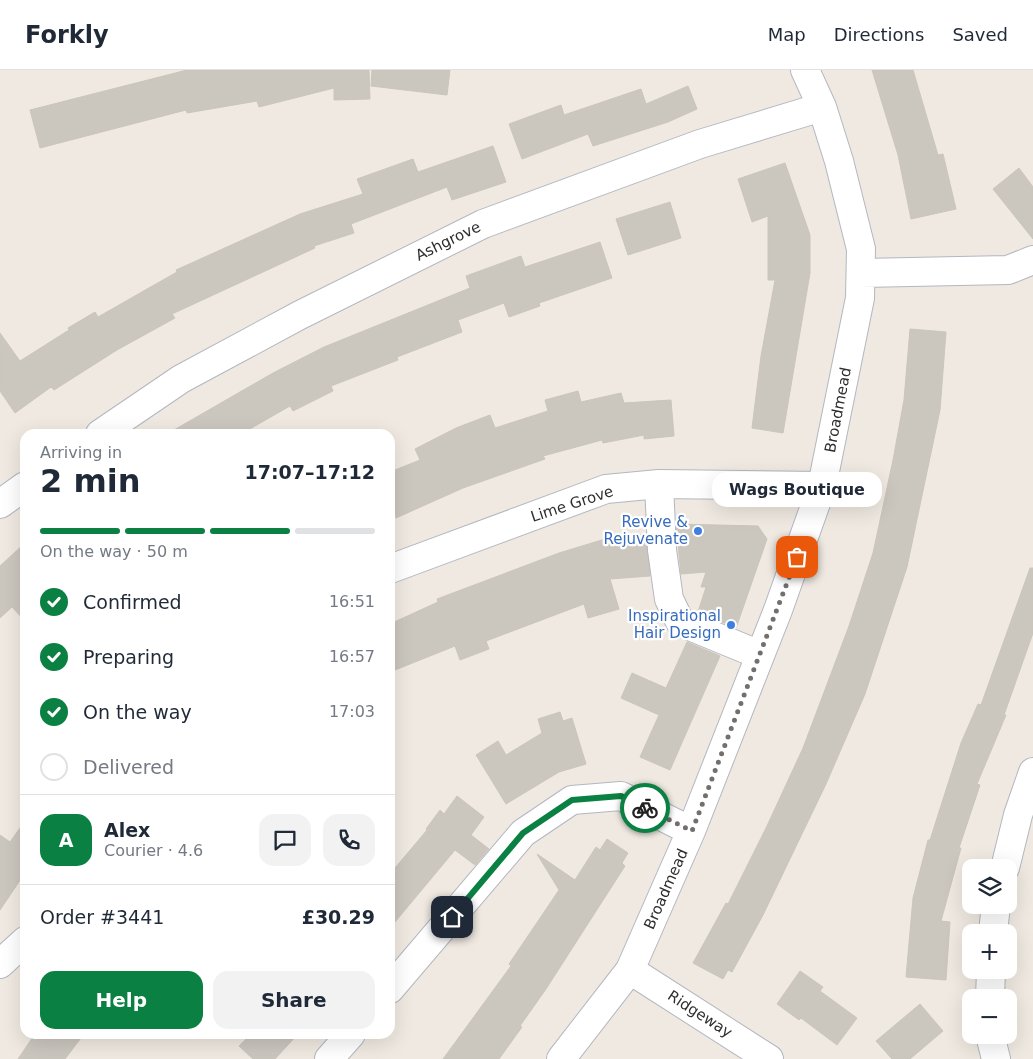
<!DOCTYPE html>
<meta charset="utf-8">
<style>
body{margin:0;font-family:"DejaVu Sans",sans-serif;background:#f2f2f3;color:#1f2937;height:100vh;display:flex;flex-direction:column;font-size:19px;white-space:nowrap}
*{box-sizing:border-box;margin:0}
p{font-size:16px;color:#747a83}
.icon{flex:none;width:28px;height:28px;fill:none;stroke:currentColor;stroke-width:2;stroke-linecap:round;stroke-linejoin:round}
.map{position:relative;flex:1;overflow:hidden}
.sheet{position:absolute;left:20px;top:359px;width:375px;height:610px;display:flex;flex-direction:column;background:#fff;border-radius:15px;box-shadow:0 5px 20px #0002}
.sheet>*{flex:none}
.controls{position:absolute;left:962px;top:789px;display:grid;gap:10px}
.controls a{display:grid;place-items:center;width:55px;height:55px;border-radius:10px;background:#fff;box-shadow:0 5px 20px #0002;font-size:25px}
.pin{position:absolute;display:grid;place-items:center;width:42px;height:42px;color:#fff;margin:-21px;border-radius:10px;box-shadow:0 2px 8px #0006}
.courier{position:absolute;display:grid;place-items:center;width:50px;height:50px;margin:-25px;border:4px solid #0b8043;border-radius:50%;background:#fff;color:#222;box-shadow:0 1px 6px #0007}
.bubble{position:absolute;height:35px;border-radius:15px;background:#fff;box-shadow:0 5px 20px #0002;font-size:16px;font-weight:700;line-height:35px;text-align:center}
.summary em{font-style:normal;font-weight:700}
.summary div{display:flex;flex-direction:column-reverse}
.summary{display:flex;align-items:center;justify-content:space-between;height:85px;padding:0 20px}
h1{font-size:32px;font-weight:700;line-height:38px}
.bar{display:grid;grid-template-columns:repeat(4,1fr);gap:8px 5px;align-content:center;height:60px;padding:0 20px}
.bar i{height:6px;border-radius:4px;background:#e0e1e3}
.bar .current{background:#0b8043}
.bar p{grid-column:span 4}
.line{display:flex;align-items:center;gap:12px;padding:0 20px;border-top:1px solid #e0e1e3}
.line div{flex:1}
.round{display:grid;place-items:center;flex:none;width:52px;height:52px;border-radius:15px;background:#f2f2f3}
ol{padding:0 20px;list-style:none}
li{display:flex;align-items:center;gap:15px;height:55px}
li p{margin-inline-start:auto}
li .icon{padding:5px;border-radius:50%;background:#0b8043;color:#fff;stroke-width:4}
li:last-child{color:#747a83}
li i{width:28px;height:28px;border:2px solid #e0e1e3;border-radius:50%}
.primary-button{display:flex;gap:10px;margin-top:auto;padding:10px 20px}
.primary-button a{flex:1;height:58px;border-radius:15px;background:#0b8043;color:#fff;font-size:20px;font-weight:700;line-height:58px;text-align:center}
.primary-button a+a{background:#f2f2f3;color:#1f2937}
header{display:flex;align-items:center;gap:30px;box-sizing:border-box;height:70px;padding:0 25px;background:#fff;border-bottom:1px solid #e0e1e3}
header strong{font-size:24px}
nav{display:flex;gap:28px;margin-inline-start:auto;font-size:18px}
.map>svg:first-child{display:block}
</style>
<header>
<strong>Forkly</strong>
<nav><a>Map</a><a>Directions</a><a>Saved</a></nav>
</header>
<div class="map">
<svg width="1033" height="989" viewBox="0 0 1033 989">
<rect width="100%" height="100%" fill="#efe9e1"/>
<!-- building -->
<path fill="#cbc7bf" stroke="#cbc5ba" d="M187 0H369L370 29 334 30V18L259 37 257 31 187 43 186 40 40 78 30 40Z
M372 0H450L447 25 371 16Z
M872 0H913L938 85 943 84 956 139 911 149 898 85Z
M688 16 697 39 668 52 593 76 588 64 522 89 509 54 561 35 564 45 641 19 646 34Z
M493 76 506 112 452 130 447 117 351 154 354 163 314 176 315 178 172 244 175 248 117 280 54 320 51 317 15 343 0 321V263L20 291 69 260 68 258 95 242 98 247 177 202 176 200 300 144 363 124 357 109 413 89 418 102Z
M785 93 810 165V203L783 363 752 358 761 286 775 210H768V146L752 152 738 109Z
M1019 98 1033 117V169L993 119Z
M670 132 681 168 628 185 616 149Z
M600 172 612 208 539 233 540 236 509 247 504 233 458 250 462 262 397 287 398 290 331 316 333 321 293 341 290 336 241 364H167L273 303 324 277 470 218 466 206 521 186 525 197Z
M910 259 946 262 940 340 907 497 865 624 826 714 763 845 732 902 728 900 723 909 693 893 726 833 728 834 766 758 803 678 849 556 873 483 893 390 904 330Z
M578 321 581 332 621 323 624 333 671 330 674 366 644 369V365L603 373 602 370 543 386 545 389 463 418 396 448 390 433V402L420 390 415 379 456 358 490 345 495 358 548 341 545 330Z
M676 454 758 456 767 469 736 558 698 542 706 517H701L706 502 681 504Z
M646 464 650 506 610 509 619 539 588 548 584 534 486 571 489 579 460 590 455 576 390 602V554L438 532 437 529 559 483 615 466Z
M25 473V551L12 537 0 548V496Z
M1030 498H1033V563L1004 645H1006L977 714 980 715 959 778H961L941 851 950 852 946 910 906 907 913 828 928 770H930L961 673 978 634 981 635Z
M687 572 720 586 670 700 640 687 659 645 621 628 632 603 666 618Z
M560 642 563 651 572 648 586 694 559 702 506 734 476 685 498 671 506 685 542 663 538 649Z
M457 726 484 747 471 765 489 779 475 795 455 780 390 858V804L427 760 426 759 440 740 444 744Z
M25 751V803L0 840V765L10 772Z
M607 769 628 783 622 793 625 796 546 919 520 956 522 957 499 989H443L511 896 509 894 559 820 537 784 575 810 596 777 600 780Z
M800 901 823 917 820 921 857 948 837 975 801 948 799 950 777 934Z
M920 934 943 961 910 989H892L876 971Z
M35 964H84L65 989H18Z
M251 964H298L275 989H253L239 976Z"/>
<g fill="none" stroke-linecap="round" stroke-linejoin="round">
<!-- minor casing -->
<g stroke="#b4b7c1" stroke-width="30">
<path id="minor" d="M862 203 1008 200 1033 190
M100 364 181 309 300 245 483 154 700 74 822 37
M659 414 662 480 669 529 680 552 760 585
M0 434 25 416
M390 499 606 419 659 414 822 416
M1005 798 1018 745 1033 702
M993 862 996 835
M0 894 25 871
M630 900 769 989
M390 919 523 763 572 730 621 726 691 761
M990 928 991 900
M990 965 996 989
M329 989 351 964
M561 989 630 900 691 761 778 540 822 416 860 228 861 179 839 91 822 37 805 0"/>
</g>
<!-- minor -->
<use href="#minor" stroke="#fff" stroke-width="28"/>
</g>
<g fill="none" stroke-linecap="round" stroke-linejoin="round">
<!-- done -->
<path stroke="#726f6d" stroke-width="5" stroke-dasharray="0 9" d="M645 738 692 761 797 487"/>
<!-- route -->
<path stroke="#0b8043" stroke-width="6" d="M452 847 523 763 572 730 621 726 645 738"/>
</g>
<!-- markers -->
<g fill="#3f7fe0" stroke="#fff" stroke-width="2">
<circle cx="698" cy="461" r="5"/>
<circle cx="731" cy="555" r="5"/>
</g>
<g text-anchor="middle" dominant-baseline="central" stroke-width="4.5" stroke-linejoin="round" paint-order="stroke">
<!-- street labels -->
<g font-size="15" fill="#2e2e2e" stroke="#fff">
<text transform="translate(448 171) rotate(-26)">Ashgrove</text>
<text transform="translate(838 340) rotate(-79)">Broadmead</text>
<text transform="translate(572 434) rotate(-18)">Lime Grove</text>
<text transform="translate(666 819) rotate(-66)">Broadmead</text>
<text transform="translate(700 944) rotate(33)">Ridgeway</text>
</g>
<!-- shop labels -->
<g font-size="15" fill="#366cbe" stroke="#fff" text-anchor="end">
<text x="688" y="452">Revive &amp;<tspan x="688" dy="17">Rejuvenate</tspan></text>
<text x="721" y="546">Inspirational<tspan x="721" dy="17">Hair Design</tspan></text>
</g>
</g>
</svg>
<div class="controls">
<a><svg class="icon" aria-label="layers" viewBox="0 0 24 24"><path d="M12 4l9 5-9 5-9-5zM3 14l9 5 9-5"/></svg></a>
<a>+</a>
<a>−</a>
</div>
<div class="pin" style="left:797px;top:487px;background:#ea580c"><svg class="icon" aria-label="bag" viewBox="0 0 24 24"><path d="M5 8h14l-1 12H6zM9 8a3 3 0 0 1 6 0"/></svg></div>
<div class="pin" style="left:452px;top:847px;background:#1f2937"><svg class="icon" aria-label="home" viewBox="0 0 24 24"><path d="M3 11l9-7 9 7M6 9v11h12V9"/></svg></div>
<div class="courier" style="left:645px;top:738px"><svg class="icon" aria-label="bike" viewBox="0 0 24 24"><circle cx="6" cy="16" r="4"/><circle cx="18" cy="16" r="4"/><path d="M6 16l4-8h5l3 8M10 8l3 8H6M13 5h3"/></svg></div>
<div class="bubble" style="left:712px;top:402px;width:170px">Wags Boutique</div>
<section class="sheet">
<div class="summary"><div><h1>2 min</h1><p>Arriving in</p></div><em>17:07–17:12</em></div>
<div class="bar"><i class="current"></i><i class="current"></i><i class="current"></i><i></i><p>On the way · 50 m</p></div>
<ol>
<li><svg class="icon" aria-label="check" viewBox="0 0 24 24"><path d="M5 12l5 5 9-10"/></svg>Confirmed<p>16:51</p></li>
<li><svg class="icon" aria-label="check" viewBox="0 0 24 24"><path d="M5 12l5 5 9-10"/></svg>Preparing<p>16:57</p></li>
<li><svg class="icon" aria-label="check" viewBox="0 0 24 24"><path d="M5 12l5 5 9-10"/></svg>On the way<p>17:03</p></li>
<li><i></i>Delivered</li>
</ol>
<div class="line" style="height:90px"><b class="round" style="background:#0b8043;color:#fff">A</b><div><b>Alex</b><p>Courier · 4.6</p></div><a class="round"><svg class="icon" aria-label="chat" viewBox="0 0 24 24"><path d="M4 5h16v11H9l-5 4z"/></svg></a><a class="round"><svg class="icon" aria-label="phone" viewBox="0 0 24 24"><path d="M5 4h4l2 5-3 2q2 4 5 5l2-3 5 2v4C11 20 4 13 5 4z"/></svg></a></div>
<div class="line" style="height:65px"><div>Order #3441</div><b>£30.29</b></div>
<div class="primary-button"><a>Help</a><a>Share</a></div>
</section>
</div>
